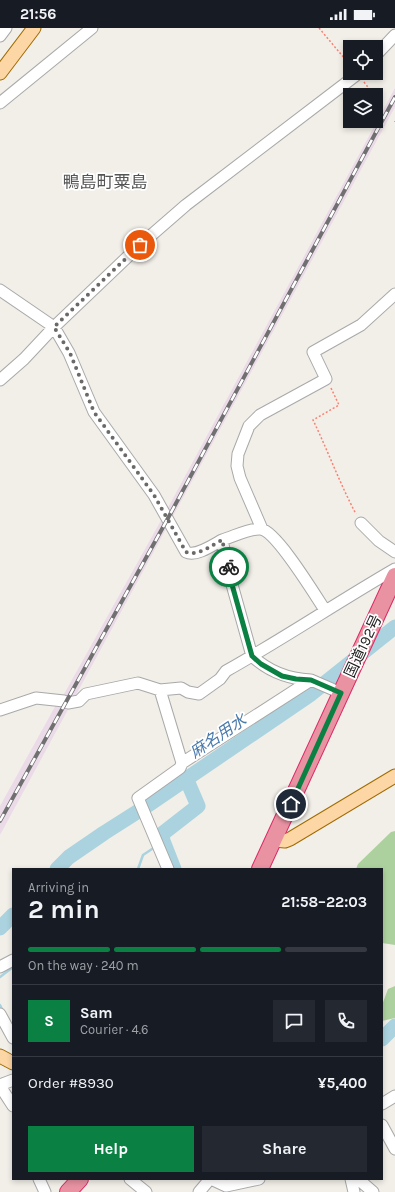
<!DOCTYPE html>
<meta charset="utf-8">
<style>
body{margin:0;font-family:Karla,"Noto Sans JP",sans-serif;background:#242831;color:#f1f3f6;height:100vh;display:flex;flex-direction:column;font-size:15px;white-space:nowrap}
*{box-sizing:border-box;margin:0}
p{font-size:13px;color:#9ea1a6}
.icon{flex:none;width:22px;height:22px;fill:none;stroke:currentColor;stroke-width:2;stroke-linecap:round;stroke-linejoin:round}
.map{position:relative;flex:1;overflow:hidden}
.sheet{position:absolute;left:12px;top:840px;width:371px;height:312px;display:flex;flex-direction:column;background:#171b24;border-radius:0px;box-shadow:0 2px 6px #0003}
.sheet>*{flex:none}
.buttons{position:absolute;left:343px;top:12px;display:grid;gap:8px}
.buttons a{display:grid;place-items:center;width:40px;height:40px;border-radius:0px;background:#171b24;box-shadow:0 2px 6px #0003;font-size:20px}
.pin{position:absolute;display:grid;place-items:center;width:34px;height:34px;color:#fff;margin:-17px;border:2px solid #fff;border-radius:50%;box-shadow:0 1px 4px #0007}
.courier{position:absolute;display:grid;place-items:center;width:40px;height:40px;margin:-20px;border:3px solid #0b8043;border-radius:50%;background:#fff;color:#222;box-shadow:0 1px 5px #0007}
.head em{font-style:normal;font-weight:700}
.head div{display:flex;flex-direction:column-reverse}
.head{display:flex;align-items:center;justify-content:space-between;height:68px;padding:0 16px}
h1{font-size:26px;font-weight:700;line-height:30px}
.bar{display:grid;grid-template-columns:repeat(4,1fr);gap:6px 4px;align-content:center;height:48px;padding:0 16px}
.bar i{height:5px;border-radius:3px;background:#363941}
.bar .on{background:#0b8043}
.bar p{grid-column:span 4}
.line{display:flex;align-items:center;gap:10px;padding:0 16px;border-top:1px solid #363941}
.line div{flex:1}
.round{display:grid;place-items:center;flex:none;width:42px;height:42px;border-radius:0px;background:#242831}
.button{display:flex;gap:8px;margin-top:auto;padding:8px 16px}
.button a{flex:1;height:46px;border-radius:0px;background:#0b8043;color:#fff;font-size:16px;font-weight:700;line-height:46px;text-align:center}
.button a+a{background:#242831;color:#f1f3f6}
.status{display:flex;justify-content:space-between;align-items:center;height:28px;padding:0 20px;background:#171b24;direction:ltr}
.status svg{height:11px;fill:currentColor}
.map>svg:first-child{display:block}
</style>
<div class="status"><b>21:56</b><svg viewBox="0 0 49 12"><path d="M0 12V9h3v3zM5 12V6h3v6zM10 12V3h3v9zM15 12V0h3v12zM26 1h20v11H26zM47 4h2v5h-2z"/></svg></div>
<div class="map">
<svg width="395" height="1164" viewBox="0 0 395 1164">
<rect width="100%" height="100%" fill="#f2efe9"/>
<!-- industrial -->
<path fill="#ebdbe8" d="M395 60V79L0 807V778L57 675 66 670 64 666 164 487Z"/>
<!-- forest -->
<path fill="#add19e" d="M395 803V917L382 915V841H356L358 836 391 804Z
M395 958V990L382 993V977L388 961Z"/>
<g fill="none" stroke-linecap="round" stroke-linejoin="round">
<!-- stream -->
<path stroke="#aad3df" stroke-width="2.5" d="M138 841 143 827 155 819
M0 949 13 939
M0 977 3 983"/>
<!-- river -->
<path stroke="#aad3df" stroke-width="15" d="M57 841 69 829 104 805 148 777 311 666 395 599
M174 841 163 813 162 806 198 778 186 750
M0 900 13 887
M382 1011 395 998"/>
<!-- minor casing -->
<g stroke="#a9a9a9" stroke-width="13">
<path id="minor" d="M0 8 6 0
M376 27 395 7
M0 75 92 0
M0 262 54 299 140 217 186 177 359 45
M0 352 24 331 54 299 69 325 94 384 154 467 186 524C196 529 213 517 222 512L231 553 252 628C269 644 288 651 311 652
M361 495 379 513 395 524
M262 501 240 450 237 438 238 426 249 398 260 387 326 351 313 324 361 297 395 266
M222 512C233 509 249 500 261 501 277 504 315 567 325 582
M160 662 182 735
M68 675 79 673 86 666 138 655 160 662 181 660 188 664 199 666 220 651 226 643C283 611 338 574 395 541
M0 682 36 670 64 673
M168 841 138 770 180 740 182 735 311 652 341 665
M0 939 13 932
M0 986 13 1010
M0 1057 13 1052
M0 1058 13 1078
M382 1076 395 1068
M382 1097 395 1121
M39 1151 45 1164
M130 1151 146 1164
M211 1151 226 1158 259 1151
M351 1151 354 1164
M358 1151 373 1164
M199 1164 210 1151"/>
</g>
<!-- major casing -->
<g stroke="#a06b00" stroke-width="15">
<path id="major" d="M0 45 34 0
M274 812 285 813 290 811 395 748
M0 1028 13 1035"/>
</g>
<!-- highway casing -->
<g stroke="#dc2a67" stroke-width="18">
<path id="highway" d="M260 841 395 548
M68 1164 80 1151"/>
</g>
<!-- path -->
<path stroke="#fa8072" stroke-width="1.5" stroke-dasharray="2 2" stroke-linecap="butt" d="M319 0 350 37
M364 54 374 67
M376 69 383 79
M395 93V94
M331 360 339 377 313 392C328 423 340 456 356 486"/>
<!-- minor -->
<use href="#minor" stroke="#fff" stroke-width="11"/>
<!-- major -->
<use href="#major" stroke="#fcd6a4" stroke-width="13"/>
<!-- highway -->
<use href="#highway" stroke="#e892a2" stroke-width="16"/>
<!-- rail casing -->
<g stroke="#707070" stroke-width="4">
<path id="rail" d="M0 793 167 492 395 69"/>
</g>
<!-- rail -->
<use href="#rail" stroke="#fff" stroke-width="2.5" stroke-dasharray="8" stroke-linecap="butt"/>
</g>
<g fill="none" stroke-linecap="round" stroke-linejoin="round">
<!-- done -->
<path stroke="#6b6a68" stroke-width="4" stroke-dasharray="0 7.2" d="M140 217 54 299 70 325 94 384 154 467 186 524C196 529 213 517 222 512L229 539"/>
<!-- route -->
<path stroke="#0b8043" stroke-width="5" d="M229 539 231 553 252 628 261 636 282 648 296 651 311 652 341 665 291 776"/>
</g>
<g text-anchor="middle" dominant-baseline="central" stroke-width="3.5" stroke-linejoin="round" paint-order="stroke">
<!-- street labels -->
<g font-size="15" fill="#222" stroke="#fff">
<text transform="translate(363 618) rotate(-65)">国道192号</text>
</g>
<!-- water labels -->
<g font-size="16" font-style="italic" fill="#4a7aab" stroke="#fff">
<text transform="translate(218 708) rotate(-34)">麻名用水</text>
</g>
<!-- quarter labels -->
<g font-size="17" fill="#555" stroke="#fff">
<text x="105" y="154">鴨島町粟島</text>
</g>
</g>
</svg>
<div class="buttons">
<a><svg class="icon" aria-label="locate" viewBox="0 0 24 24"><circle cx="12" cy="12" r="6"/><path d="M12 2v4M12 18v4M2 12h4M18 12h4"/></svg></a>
<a><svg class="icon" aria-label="layers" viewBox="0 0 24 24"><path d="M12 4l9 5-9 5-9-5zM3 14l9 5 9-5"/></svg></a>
</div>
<div class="pin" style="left:140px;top:217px;background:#ea580c"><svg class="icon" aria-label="bag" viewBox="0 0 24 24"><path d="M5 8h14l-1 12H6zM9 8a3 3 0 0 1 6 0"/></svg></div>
<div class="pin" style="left:291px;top:776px;background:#1f2937"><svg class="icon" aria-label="home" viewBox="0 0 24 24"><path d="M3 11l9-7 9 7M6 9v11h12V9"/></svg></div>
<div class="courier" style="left:229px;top:539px"><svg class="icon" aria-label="bike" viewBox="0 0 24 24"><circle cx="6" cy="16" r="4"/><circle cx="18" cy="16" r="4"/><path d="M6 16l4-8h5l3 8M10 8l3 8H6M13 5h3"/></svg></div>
<section class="sheet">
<div class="head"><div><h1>2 min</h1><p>Arriving in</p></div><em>21:58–22:03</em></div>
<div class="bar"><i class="on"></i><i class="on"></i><i class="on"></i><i></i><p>On the way · 240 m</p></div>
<div class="line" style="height:72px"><b class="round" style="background:#0b8043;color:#fff">S</b><div><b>Sam</b><p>Courier · 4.6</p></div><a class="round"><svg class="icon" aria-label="chat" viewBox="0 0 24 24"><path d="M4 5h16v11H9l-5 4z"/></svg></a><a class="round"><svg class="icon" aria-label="phone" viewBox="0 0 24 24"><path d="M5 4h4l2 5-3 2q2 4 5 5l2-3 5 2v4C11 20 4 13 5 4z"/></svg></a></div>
<div class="line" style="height:52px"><div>Order #8930</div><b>¥5,400</b></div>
<div class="button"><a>Help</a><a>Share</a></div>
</section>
</div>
